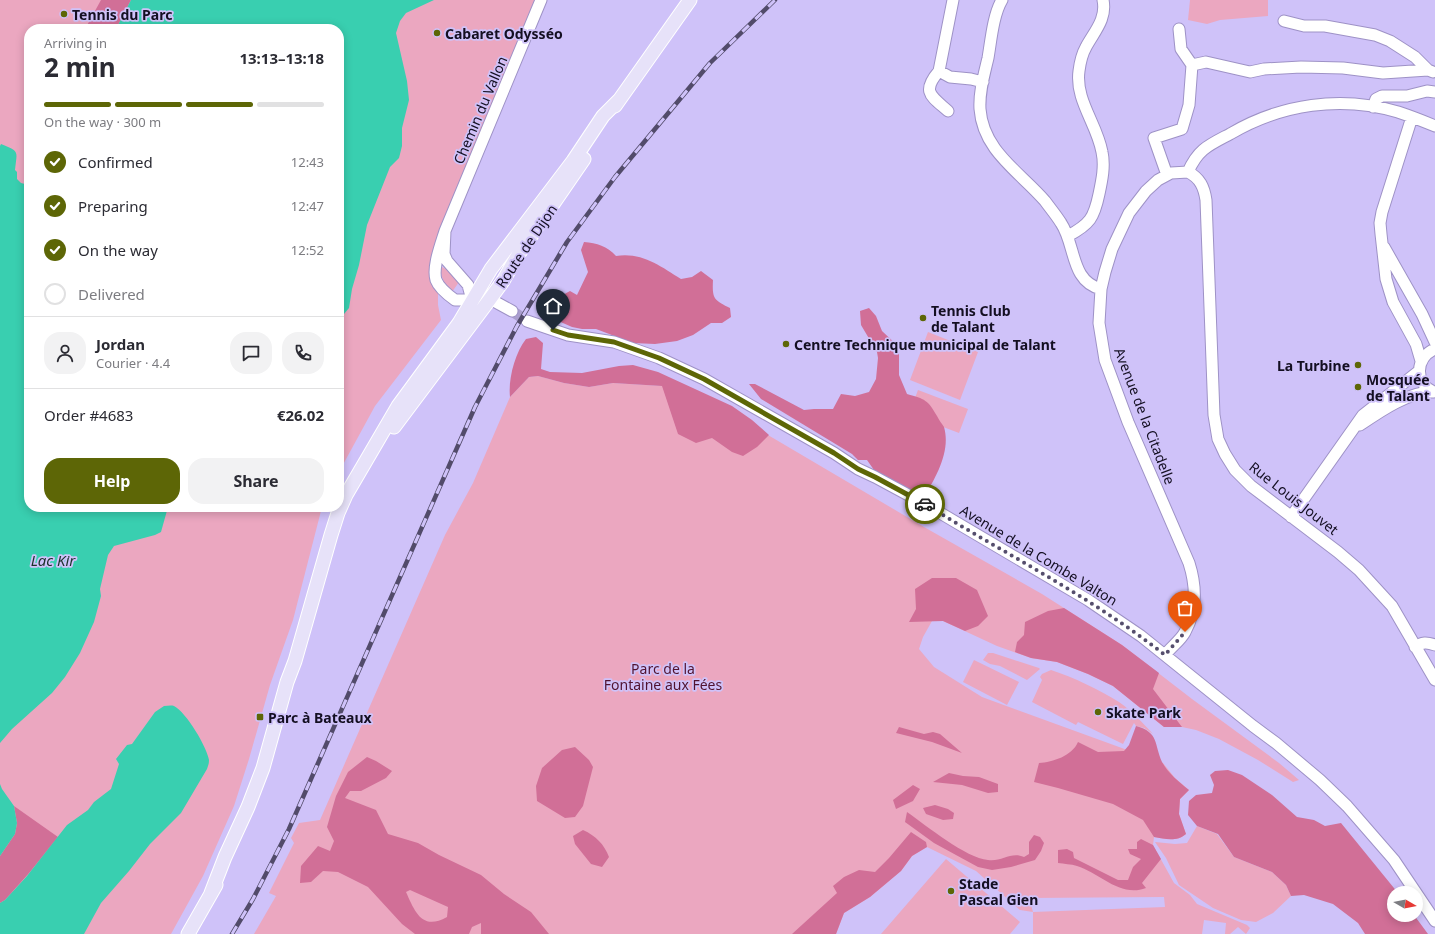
<!DOCTYPE html>
<meta charset="utf-8">
<style>
body{margin:0;font-family:"Noto Sans",sans-serif;background:#f2f2f3;color:#2b2b33;height:100vh;display:flex;flex-direction:column;font-size:15px;white-space:nowrap}
*{box-sizing:border-box;margin:0}
p{font-size:13px;color:#7c7c81}
.icon{flex:none;width:22px;height:22px;fill:none;stroke:currentColor;stroke-width:2;stroke-linecap:round;stroke-linejoin:round}
.map{position:relative;flex:1;overflow:hidden}
.details{position:absolute;left:24px;top:24px;width:320px;height:488px;display:flex;flex-direction:column;background:#fff;border-radius:16px;box-shadow:0 2px 10px #0003}
.details>*{flex:none}
.needle{width:26px;rotate:99deg}
.fabs{position:absolute;left:1387px;top:886px;display:grid;gap:8px}
.fabs a{display:grid;place-items:center;width:36px;height:36px;border-radius:50%;background:#fff;box-shadow:0 2px 10px #0003;font-size:20px}
.pin{position:absolute;display:grid;place-items:center;width:34px;height:34px;color:#fff;margin:-41px -17px;border-radius:50% 50% 50% 0;rotate:-45deg;box-shadow:0 0 4px #0007}
.pin .icon{rotate:45deg}
.courier{position:absolute;display:grid;place-items:center;width:40px;height:40px;margin:-20px;border:3px solid #5d6606;border-radius:50%;background:#fff;color:#222;box-shadow:0 1px 5px #0007}
.overview em{font-style:normal;font-weight:700}
.overview div{display:flex;flex-direction:column-reverse}
.overview{display:flex;align-items:center;justify-content:space-between;height:68px;padding:0 20px}
h1{font-size:26px;font-weight:700;line-height:30px}
.bar{display:grid;grid-template-columns:repeat(4,1fr);gap:6px 4px;align-content:center;height:48px;padding:0 20px}
.bar i{height:5px;border-radius:3px;background:#e1e1e2}
.bar .on{background:#5d6606}
.bar p{grid-column:span 4}
.line{display:flex;align-items:center;gap:10px;padding:0 20px;border-top:1px solid #e1e1e2}
.line div{flex:1}
.round{display:grid;place-items:center;flex:none;width:42px;height:42px;border-radius:16px;background:#f2f2f3}
ol{padding:0 20px;list-style:none}
li{display:flex;align-items:center;gap:12px;height:44px}
li p{margin-inline-start:auto}
li .icon{padding:4px;border-radius:50%;background:#5d6606;color:#fff;stroke-width:4}
li:last-child{color:#7c7c81}
li i{width:22px;height:22px;border:2px solid #e1e1e2;border-radius:50%}
.action{display:flex;gap:8px;margin-top:auto;padding:8px 20px}
.action a{flex:1;height:46px;border-radius:16px;background:#5d6606;color:#fff;font-size:16px;font-weight:700;line-height:46px;text-align:center}
.action a+a{background:#f2f2f3;color:#2b2b33}
.map>svg:first-child{display:block}
</style>
<div class="map">
<svg width="1435" height="934" viewBox="0 0 1435 934">
<rect width="100%" height="100%" fill="#cfc2f9"/>
<!-- green -->
<path fill="#eba7c0" fill-rule="evenodd" d="M0 0H538L430 279 438 293V305L441 320 375 406 339 472V29H29V507H322L293 620 270 685 249 759 234 806 203 876 171 934H0Z
M1190 0H1268V16L1220 20 1207 24 1188 20Z
M440 266 446 269 459 282 452 292C444 283 441 278 440 266Z
M928 332 978 352 960 400 910 380Z
M538 376 564 383 589 387 613 383 662 386 724 409 924 527 1042 594 1122 645 1192 699 1279 763 1299 780 1293 782 1258 760 1219 739 1196 730 1182 727H1164L1113 686 1088 674 1057 662 1031 658 997 646 943 621H932L923 637 919 649 934 667 982 697 1163 763 1175 778 1189 790 1180 799 1179 814 1186 834C1177 842 1166 839 1154 837L1153 845 1174 883 1190 895 1197 904 1247 925 1250 928 1246 934 1238 927 1230 934H1225L1226 923 1204 920 1202 934H1033V912L1020 910 976 871 927 847 912 856 901 871 870 897 844 913 836 934H254L276 896 269 893 294 843 291 838 299 823 320 820 445 535 473 483 510 397 529 377ZM1164 897 1165 907 1033 912 1029 898Z
M918 390 968 409 959 433 909 414Z
M988 653H993L1039 668 1040 669 1027 680 1000 666 990 664 983 660Z
M974 660 1019 682 1007 705 963 682Z
M1051 670C1073 677 1100 690 1119 702 1132 711 1143 723 1153 734L1144 728 1136 726 1134 723 1123 744 1078 722 1076 725 1032 702 1042 680 1040 677 1042 674Z
M1197 826 1217 834 1234 857 1272 872 1286 885 1291 896 1273 913 1256 922 1241 920 1213 908 1179 885 1166 858 1155 842 1175 844 1187 843Z
M946 859 1020 922 1010 934H881Z"/>
<!-- forest -->
<path fill="#d16f97" fill-rule="evenodd" d="M101 0H131L116 29H85Z
M584 242C597 243 607 246 616 256 642 252 660 266 681 279L692 277 701 271 713 280C712 299 714 300 730 308L731 317 722 323H711L693 335 677 341 655 344 633 343 596 329H582L572 327 547 316C552 299 554 300 570 291L577 295 588 272 581 250Z
M869 308 876 316 882 331 899 347V375L907 394C925 399 928 400 937 416 939 420 942 424 944 427 951 451 936 477 924 497L898 485 874 470 867 460H858L852 454 761 399 749 384H755L804 410 814 409H833L841 394 855 396 869 392 876 379 878 358 877 352 861 325 860 311Z
M536 337 543 343 541 369 550 372 582 373 619 366 633 365 658 372 732 406 752 420 769 435 757 447 743 456 732 452 712 438 696 443 678 434 662 386 613 383 589 387 564 383 538 376 529 377 510 397C508 379 515 353 526 339Z
M932 578H956L977 590 988 616 978 626 965 631 943 621 909 622 916 609 915 589Z
M1064 608 1122 645 1159 673 1153 689 1182 727H1164L1113 686 1088 674 1057 662 1031 658 1015 652 1017 642 1024 635 1025 622 1048 611Z
M1136 726C1159 732 1154 744 1162 762 1168 773 1179 782 1189 790L1180 799 1179 814 1186 834C1177 842 1165 839 1154 837L1143 820 1113 804 1058 788 1034 782 1039 763C1053 762 1072 756 1078 742L1098 752 1124 751 1129 745Z
M899 727 924 734 933 732 940 734 962 753 932 742 896 733Z
M575 747 589 760 593 767 583 806 575 817 565 818 537 801 536 786 542 768 562 750Z
M367 757 376 761 392 771 386 778 361 791H350L345 798 376 810 388 834 418 843 439 855 481 875 504 894 531 912 549 934H481V923L472 927 469 934H415L402 924 368 887 338 872 323 871 311 882 300 883 301 866 318 846 330 851 334 841 327 827 336 796 348 772ZM410 890 448 907 447 917C422 931 415 912 406 892Z
M1228 770 1242 775 1272 795 1297 817 1314 820 1325 826 1341 823 1398 893H1394V915H1414L1428 934H1365L1358 923 1333 904 1304 895 1291 896 1286 885 1272 872 1234 857 1218 834 1197 826 1188 815 1189 801 1196 795 1212 793 1214 785 1210 775 1215 771Z
M949 773 963 776 979 777 998 784V792L988 793 962 785 933 782Z
M913 785 920 789 913 801 896 809 893 800Z
M935 805 948 809 954 813 953 819 943 820 926 814 923 808Z
M14 806 58 837 30 872 5 900 0 903V856L15 834 17 823Z
M907 812C927 826 966 858 988 860 1002 862 1011 851 1024 857L1029 854V842L1034 835 1040 837 1044 843 1041 851 1035 860 1011 867 992 870 978 867 934 843 905 822Z
M583 830C596 836 604 844 609 857L602 867 591 864 575 844 573 836Z
M911 832 926 842 927 847 912 856 901 871 870 897 844 913 836 934H792L837 893 833 886 844 877 859 870 875 872 889 858Z
M1141 839 1153 845 1161 859 1142 883 1146 888C1120 898 1100 873 1077 866 1071 864 1064 864 1058 863V850L1067 849 1073 852 1074 858 1118 880H1128L1133 867 1141 859 1130 854 1128 849H1137V842Z"/>
<!-- water -->
<path fill="#39cfb0" d="M131 0H434L406 13 400 21 396 33 407 81 409 100 402 128V146L399 158 390 167 367 225 359 265 352 289 349 308 339 320V29H116Z
M1 144C20 152 17 150 15 170L17 172V179L21 183 29 185V507H168L161 532 155 535 114 546 108 555 100 589 101 596 94 622 80 653 65 677 52 693 12 729 0 743V146Z
M164 706C167 706 171 705 174 706 186 712 207 747 209 760 209 764 208 766 207 769L181 813 150 844 129 871 101 903 84 934H0V903L5 900 27 876 67 825 88 810 94 802 111 789 119 764 116 759 127 745 132 744 155 712Z
M0 784 2 789 14 806 17 823 15 834 0 856Z"/>
<g fill="none" stroke-linecap="round" stroke-linejoin="round">
<!-- minor-tunnel -->
<path stroke="#aa9ece" stroke-width="11" stroke-dasharray="11 5.5" stroke-linecap="butt" d="M512 311 527 321"/>
<!-- minor casing -->
<g stroke="#9e92c6" stroke-width="13">
<path id="minor" d="M1002 0C993 15 991 41 988 58 984 75 979 92 980 109 983 151 1020 172 1045 201 1050 208 1056 215 1061 223 1076 245 1070 281 1101 289
M1284 21 1304 26H1325L1375 35 1390 41 1415 57 1428 70 1433 72
M1179 29 1181 49 1192 65
M939 71 953 0
M1373 107 1376 99 1382 96H1407L1427 91 1435 92
M948 111C931 96 921 92 939 71L950 77 971 79 983 82
M1412 117 1382 212 1380 223 1381 234 1386 279 1393 302 1416 344 1421 361
M1188 172C1200 178 1204 187 1206 200L1214 415 1218 439 1225 454 1235 470 1251 486 1338 552 1359 570 1392 606 1435 680
M1188 172C1198 149 1209 145 1230 134 1281 104 1341 95 1398 112 1410 116 1423 121 1435 126
M1167 175 1154 138 1182 129 1189 105 1192 65 1206 62 1250 72 1264 69 1301 67 1343 68 1383 73 1428 70
M445 231 444 254 447 261 468 285 472 300H455C448 295 439 288 436 280 432 267 441 244 445 231L541 0
M1068 236C1090 224 1094 218 1099 194 1102 180 1105 166 1102 152 1097 124 1075 100 1079 71 1080 63 1082 54 1086 47 1094 32 1107 19 1103 0
M1384 247 1422 314 1435 342
M490 299 512 311
M527 321 568 335 614 342 659 358 704 379 834 453 858 469 875 477 925 504 1088 600 1141 636 1253 726 1276 743 1320 780 1347 806 1394 860 1435 921
M1434 392C1414 384 1415 357 1435 349
M1360 425C1379 412 1409 391 1433 392
M1291 517 1363 415 1419 371
M1415 647C1422 642 1427 642 1435 645
M1165 655C1171 647 1181 640 1185 632 1197 610 1196 585 1189 563L1128 422 1105 360 1099 323 1101 289 1105 272 1112 249 1129 213 1146 191 1158 180 1171 173 1188 172"/>
</g>
<!-- major casing -->
<g stroke="#fff" stroke-width="15">
<path id="major" d="M615 106 690 0
M394 427 490 299 503 281 518 255 584 159
M211 893 225 857 248 807 263 768 287 682 295 661 331 535 338 513 346 495 398 406 459 323 491 269 573 161 603 116 619 100
M188 934 216 885"/>
</g>
<!-- minor -->
<use href="#minor" stroke="#fff" stroke-width="11"/>
<!-- major -->
<use href="#major" stroke="#e7e2f9" stroke-width="13"/>
<!-- rail casing -->
<g stroke="#524b6a" stroke-width="4.5">
<path id="rail" d="M232 934 253 899 289 829 475 407 517 326 567 242 615 177 710 63 775 0"/>
</g>
<!-- rail -->
<use href="#rail" stroke="#cfc2f9" stroke-width="3" stroke-dasharray="9" stroke-linecap="butt"/>
</g>
<g fill="none" stroke-linecap="round" stroke-linejoin="round">
<!-- done -->
<path stroke="#554e6d" stroke-width="4" stroke-dasharray="0 7.2" d="M925 504C1005 554 1090 596 1165 655L1185 632"/>
<!-- route -->
<path stroke="#5d6606" stroke-width="5" d="M553 330 568 335 614 342 659 358 704 379 834 453 858 469 875 477 925 504"/>
</g>
<!-- markers -->
<g fill="#5d6606" stroke="#cfc2f9" stroke-width="1.5">
<circle cx="64" cy="14" r="4"/>
<circle cx="437" cy="33" r="4"/>
<circle cx="923" cy="318" r="4"/>
<circle cx="786" cy="344" r="4"/>
<circle cx="1358" cy="365" r="4"/>
<circle cx="1358" cy="387" r="4"/>
<circle cx="1098" cy="712" r="4"/>
<rect x="256" y="713" width="8" height="8" rx="2"/>
<circle cx="951" cy="891" r="4"/>
</g>
<g text-anchor="middle" dominant-baseline="central" stroke-width="3.5" stroke-linejoin="round" paint-order="stroke">
<!-- poi labels -->
<g font-size="14" font-weight="bold" fill="#140f22" stroke="#cfc2f9" text-anchor="start">
<text x="72" y="14">Tennis du Parc</text>
<text x="445" y="33">Cabaret Odysséo</text>
<text x="931" y="310">Tennis Club<tspan x="931" dy="16">de Talant</tspan></text>
<text x="794" y="344">Centre Technique municipal de Talant</text>
<text x="1350" y="365" text-anchor="end">La Turbine</text>
<text x="1366" y="379">Mosquée<tspan x="1366" dy="16">de Talant</tspan></text>
<text x="1106" y="712">Skate Park</text>
<text x="268" y="717">Parc à Bateaux</text>
<text x="959" y="883">Stade<tspan x="959" dy="16">Pascal Gien</tspan></text>
</g>
<!-- street labels -->
<g font-size="14" fill="#140f22" stroke="#cfc2f9">
<text transform="translate(480 110) rotate(-67)">Chemin du Vallon</text>
<text transform="translate(526 246) rotate(-56)">Route de Dijon</text>
<text transform="translate(1145 416) rotate(69)">Avenue de la Citadelle</text>
<text transform="translate(1294 498) rotate(38)">Rue Louis Jouvet</text>
<text transform="translate(1039 555) rotate(31)">Avenue de la Combe Valton</text>
</g>
<!-- park labels -->
<g font-size="14" fill="#511330" stroke="#cfc2f9">
<text x="663" y="668">Parc de la<tspan x="663" dy="16">Fontaine aux Fées</tspan></text>
</g>
<!-- water labels -->
<g font-size="15" font-style="italic" fill="#1b322c" stroke="#cfc2f9">
<text x="53" y="560">Lac Kir</text>
</g>
</g>
</svg>
<div class="fabs">
<a><svg class="needle" viewBox="-14 -14 28 28"><path d="M0-13l5 13h-10z" fill="#e53935"/><path d="M0 13l5-13h-10z" fill="#7c7c81"/></svg></a>
</div>
<div class="pin" style="left:1185px;top:632px;background:#ea580c"><svg class="icon" aria-label="bag" viewBox="0 0 24 24"><path d="M5 8h14l-1 12H6zM9 8a3 3 0 0 1 6 0"/></svg></div>
<div class="pin" style="left:553px;top:330px;background:#1f2937"><svg class="icon" aria-label="home" viewBox="0 0 24 24"><path d="M3 11l9-7 9 7M6 9v11h12V9"/></svg></div>
<div class="courier" style="left:925px;top:504px"><svg class="icon" aria-label="car" viewBox="0 0 24 24"><path d="M5 17H2v-5l4-1 3-4h7l3 4 3 1v5h-3M9 17h6M6 11h13"/><circle cx="7" cy="17" r="2"/><circle cx="17" cy="17" r="2"/></svg></div>
<section class="details">
<div class="overview"><div><h1>2 min</h1><p>Arriving in</p></div><em>13:13–13:18</em></div>
<div class="bar"><i class="on"></i><i class="on"></i><i class="on"></i><i></i><p>On the way · 300 m</p></div>
<ol>
<li><svg class="icon" aria-label="check" viewBox="0 0 24 24"><path d="M5 12l5 5 9-10"/></svg>Confirmed<p>12:43</p></li>
<li><svg class="icon" aria-label="check" viewBox="0 0 24 24"><path d="M5 12l5 5 9-10"/></svg>Preparing<p>12:47</p></li>
<li><svg class="icon" aria-label="check" viewBox="0 0 24 24"><path d="M5 12l5 5 9-10"/></svg>On the way<p>12:52</p></li>
<li><i></i>Delivered</li>
</ol>
<div class="line" style="height:72px"><a class="round"><svg class="icon" aria-label="person" viewBox="0 0 24 24"><circle cx="12" cy="8" r="4"/><path d="M4 21q1-7 8-7t8 7"/></svg></a><div><b>Jordan</b><p>Courier · 4.4</p></div><a class="round"><svg class="icon" aria-label="chat" viewBox="0 0 24 24"><path d="M4 5h16v11H9l-5 4z"/></svg></a><a class="round"><svg class="icon" aria-label="phone" viewBox="0 0 24 24"><path d="M5 4h4l2 5-3 2q2 4 5 5l2-3 5 2v4C11 20 4 13 5 4z"/></svg></a></div>
<div class="line" style="height:52px"><div>Order #4683</div><b>€26.02</b></div>
<div class="action"><a>Help</a><a>Share</a></div>
</section>
</div>
